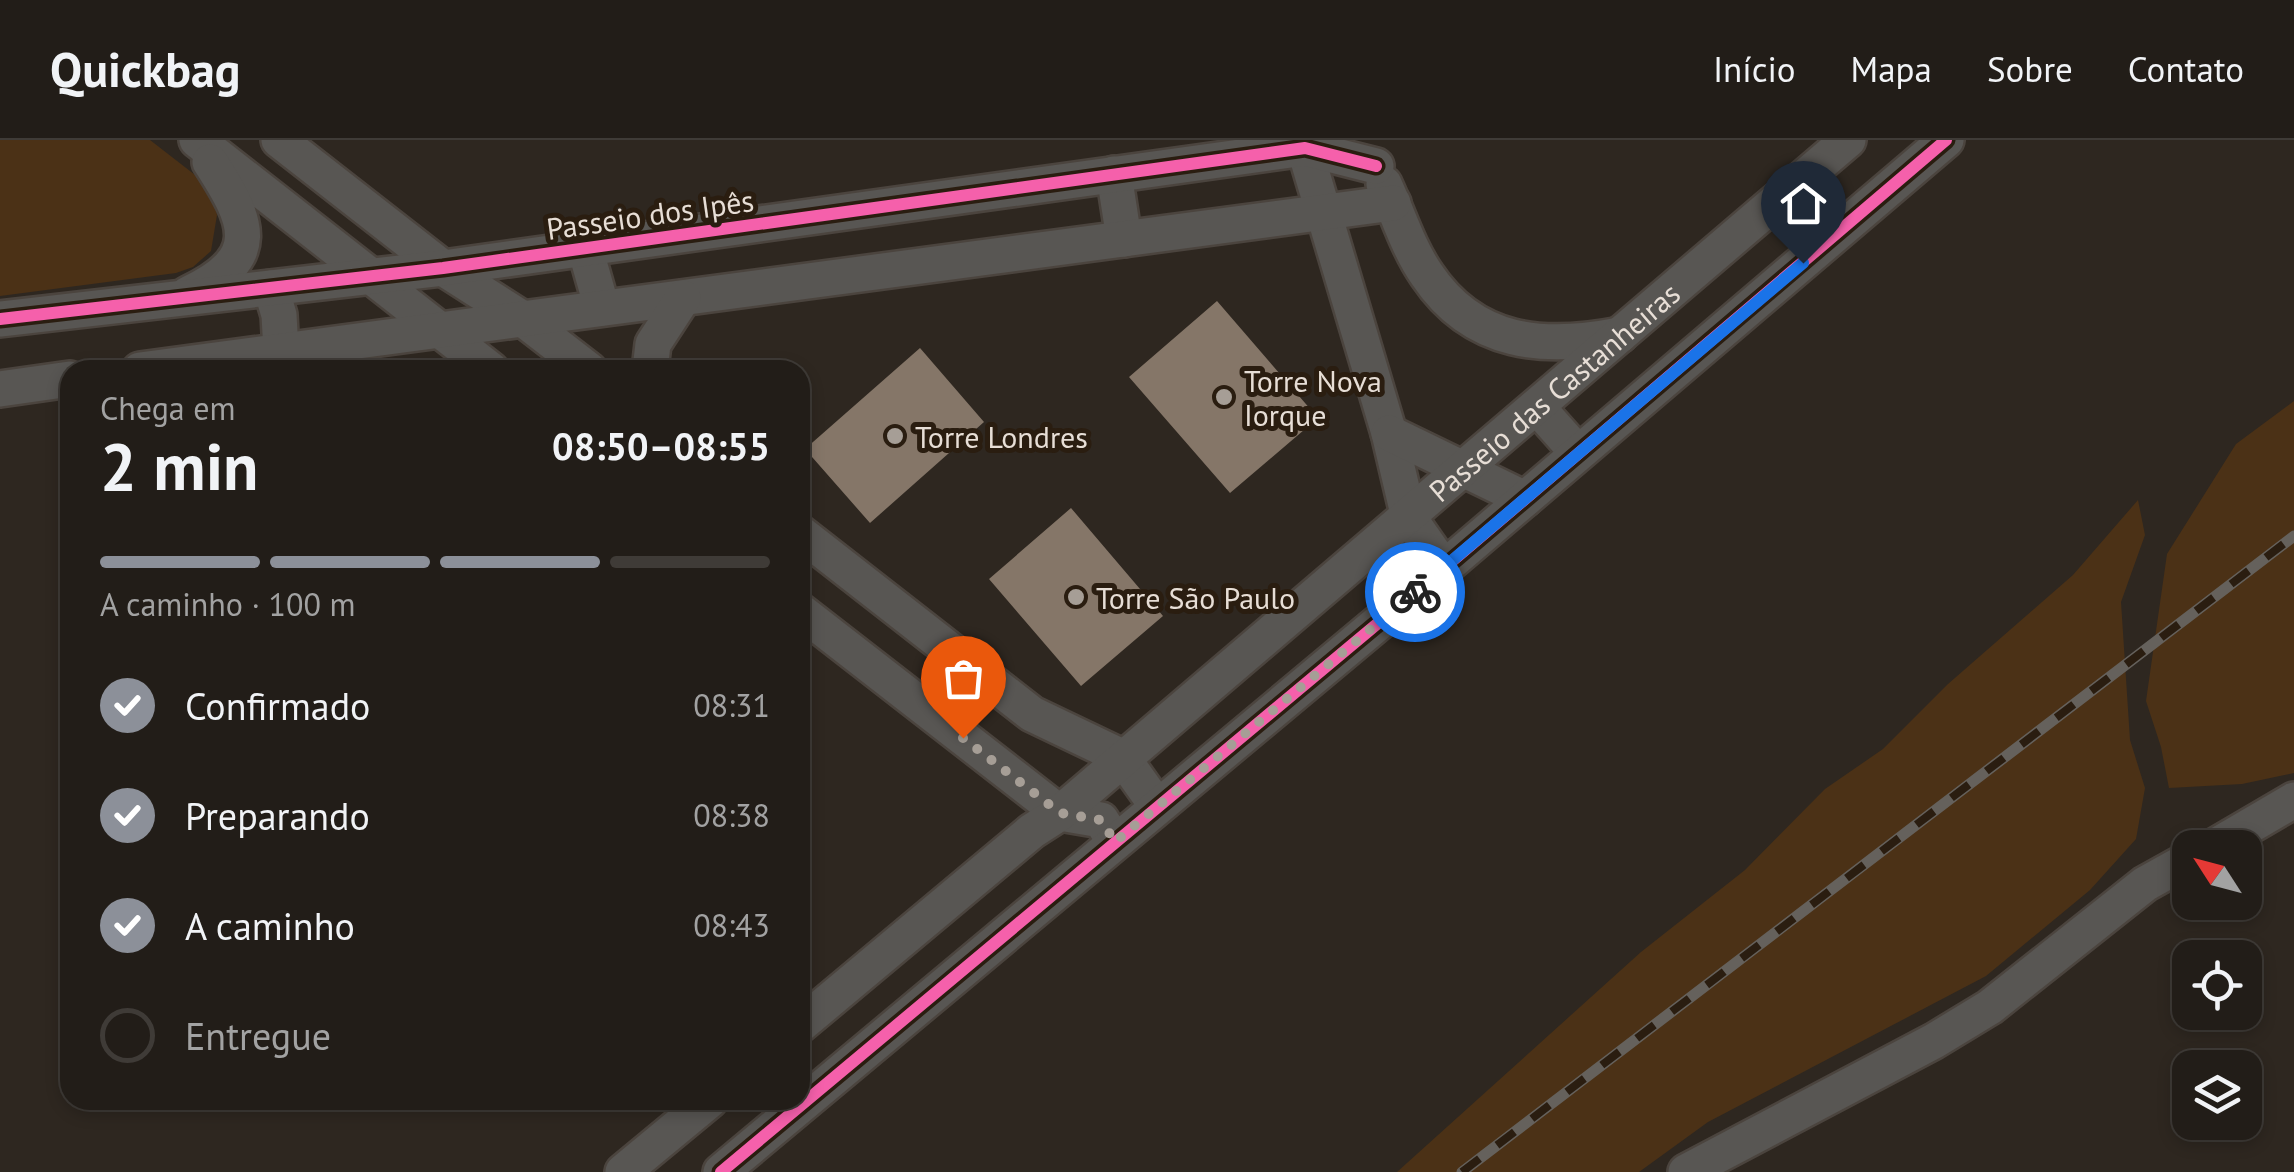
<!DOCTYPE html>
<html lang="pt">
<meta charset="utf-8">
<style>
body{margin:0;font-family:"PT Sans",sans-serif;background:#2a2621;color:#f1f3f6;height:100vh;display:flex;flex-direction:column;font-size:38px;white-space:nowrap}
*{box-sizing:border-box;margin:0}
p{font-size:32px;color:#a2a2a2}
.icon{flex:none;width:55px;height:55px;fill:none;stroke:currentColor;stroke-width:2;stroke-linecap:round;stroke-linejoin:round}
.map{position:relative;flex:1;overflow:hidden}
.drawer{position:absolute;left:60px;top:220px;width:750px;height:750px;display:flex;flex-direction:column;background:#221d18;border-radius:30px;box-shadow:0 5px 15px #0003,0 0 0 2px #3f3b37}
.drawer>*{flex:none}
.needle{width:65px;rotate:306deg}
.controls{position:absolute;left:2172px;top:690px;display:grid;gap:20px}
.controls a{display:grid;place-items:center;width:90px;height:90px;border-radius:20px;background:#221d18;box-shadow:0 5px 15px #0003,0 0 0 2px #3f3b37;font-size:50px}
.pin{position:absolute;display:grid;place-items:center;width:85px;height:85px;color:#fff;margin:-102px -42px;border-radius:50% 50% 50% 0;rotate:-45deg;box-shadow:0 0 10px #0007}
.pin .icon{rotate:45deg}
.courier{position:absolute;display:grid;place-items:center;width:100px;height:100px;margin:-50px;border:8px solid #1a73e8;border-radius:50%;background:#fff;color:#222;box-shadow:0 2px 12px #0007}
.overview em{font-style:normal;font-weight:700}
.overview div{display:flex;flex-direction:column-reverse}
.overview{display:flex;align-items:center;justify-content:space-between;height:170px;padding:0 40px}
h1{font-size:65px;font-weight:700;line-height:75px}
.bar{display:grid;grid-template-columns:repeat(4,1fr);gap:15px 10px;align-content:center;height:120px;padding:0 40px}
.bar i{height:12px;border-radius:8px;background:#3f3b37}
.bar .active{background:#8c9099}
.bar p{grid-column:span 4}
ol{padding:0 40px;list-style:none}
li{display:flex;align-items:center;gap:30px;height:110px}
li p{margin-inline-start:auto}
li .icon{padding:10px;border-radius:50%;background:#8c9099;color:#fff;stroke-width:4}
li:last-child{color:#a2a2a2}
li i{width:55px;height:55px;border:5px solid #3f3b37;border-radius:50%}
header{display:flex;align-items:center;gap:60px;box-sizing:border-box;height:140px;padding:0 50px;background:#221d18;border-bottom:2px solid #3f3b37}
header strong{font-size:48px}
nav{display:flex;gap:55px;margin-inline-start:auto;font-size:35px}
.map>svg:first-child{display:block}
</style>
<header>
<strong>Quickbag</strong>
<nav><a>Início</a><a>Mapa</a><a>Sobre</a><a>Contato</a></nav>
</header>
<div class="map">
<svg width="2294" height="1032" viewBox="0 0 2294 1032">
<rect width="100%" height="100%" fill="#2e2720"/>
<!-- green -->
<path fill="#4b3116" d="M0 0H150L199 38 214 57 217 75 211 111 193 127 176 133 0 156Z
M2294 261V633L2242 644 2169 648 2161 607 2146 561 2167 414 2236 304Z
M2138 360 2145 395 2121 462 2130 600 2145 648 2136 699 2090 750 1986 836 1708 982 1639 1032H1397L1641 812 1745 730 1825 649 1883 609 1948 544 2073 435Z"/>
<!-- building -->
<path fill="#857668" d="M1217 161 1318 278 1230 353 1129 237Z
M920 208 984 282 870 383 805 309Z
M1071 368 1163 476 1081 546 989 439Z"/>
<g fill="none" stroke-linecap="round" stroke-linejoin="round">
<!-- minor casing -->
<g stroke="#4b443e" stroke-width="40">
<g id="minor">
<path d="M197 0 491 230"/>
<path d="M279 0 443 128 523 179 589 230"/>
<path d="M1302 0 1389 293 1409 378 1444 428"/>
<path d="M1114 34 1124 99"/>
<path d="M1384 44C1398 74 1408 108 1427 135 1474 205 1544 210 1620 195"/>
<path d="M585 108 602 168"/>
<path d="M271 148 279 175 281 211"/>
<path d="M188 154C265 118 249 82 210 22"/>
<path d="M0 179 443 128 1305 8 1376 26"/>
<path d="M140 230 1393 63"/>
<path d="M650 230 653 204 683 158"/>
<path d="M0 249 70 239"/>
<path d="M1537 267 1578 313"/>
<path d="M1389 293 1525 359"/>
<path d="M800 393 1032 574 1122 617 1157 666"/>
<path d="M800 471 1060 673 1101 680 1115 702"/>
<path d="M2212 708 2294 660"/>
<path id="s1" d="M800 885 1032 691 1060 673 1848 0"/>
<path d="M623 1032 710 960"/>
<path d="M721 1032 1444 428 1946 0"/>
<path d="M1686 1032 1934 901 1990 867 2145 744 2190 719"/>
</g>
</g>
<!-- minor -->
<use href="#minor" stroke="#585653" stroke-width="35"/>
<!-- rail casing -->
<g stroke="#65615c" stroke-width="11">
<path id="rail" d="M1462 1032 2294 396"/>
</g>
<!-- rail -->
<use href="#rail" stroke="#2a1d10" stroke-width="8" stroke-dasharray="22" stroke-linecap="butt"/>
<!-- cycleway casing -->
<g stroke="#2a1d10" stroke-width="19">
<path id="cycleway" d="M0 179 443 128 1305 8 1376 26
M721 1032 1444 428 1946 0"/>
</g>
<!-- cycleway -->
<use href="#cycleway" stroke="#f560ab" stroke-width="12"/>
</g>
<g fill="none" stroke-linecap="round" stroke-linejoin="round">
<!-- done -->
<path stroke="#a69e96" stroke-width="10" stroke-dasharray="0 18" d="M963 598 1060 673 1101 680 1115 702 1415 452"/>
<!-- route -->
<path stroke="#1a73e8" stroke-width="12" d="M1415 452 1803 123"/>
</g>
<!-- markers -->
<g fill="#a69e96" stroke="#2a1d10" stroke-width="4">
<circle cx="1224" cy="257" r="10"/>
<circle cx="895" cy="296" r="10"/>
<circle cx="1076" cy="457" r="10"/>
</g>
<g text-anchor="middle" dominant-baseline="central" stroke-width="10" stroke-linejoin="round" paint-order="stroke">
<!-- street labels -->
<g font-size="30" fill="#e7ded6" stroke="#2a1d10">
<text transform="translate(650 74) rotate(-8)">Passeio dos Ipês</text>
<text stroke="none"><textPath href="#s1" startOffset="985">Passeio das Castanheiras</textPath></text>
</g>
<!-- poi labels -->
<g font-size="30" fill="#e7ded6" stroke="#2a1d10" text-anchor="start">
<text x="1244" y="240">Torre Nova<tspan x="1244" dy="34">Iorque</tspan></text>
<text x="915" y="296">Torre Londres</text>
<text x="1096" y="457">Torre São Paulo</text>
</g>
</g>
</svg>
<div class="controls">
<a><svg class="needle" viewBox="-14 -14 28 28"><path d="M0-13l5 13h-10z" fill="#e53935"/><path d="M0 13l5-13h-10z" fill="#a2a2a2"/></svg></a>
<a><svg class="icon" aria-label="locate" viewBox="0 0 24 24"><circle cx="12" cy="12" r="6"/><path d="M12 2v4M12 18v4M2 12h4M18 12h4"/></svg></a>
<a><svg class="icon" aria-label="layers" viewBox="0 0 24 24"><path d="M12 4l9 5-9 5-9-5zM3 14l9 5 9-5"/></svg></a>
</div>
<div class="pin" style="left:963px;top:598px;background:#ea580c"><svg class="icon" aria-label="bag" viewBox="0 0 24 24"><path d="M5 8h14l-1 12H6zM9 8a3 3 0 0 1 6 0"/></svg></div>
<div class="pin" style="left:1803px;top:123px;background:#1f2937"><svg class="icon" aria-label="home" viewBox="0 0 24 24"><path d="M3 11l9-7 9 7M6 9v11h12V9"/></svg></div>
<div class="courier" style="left:1415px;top:452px"><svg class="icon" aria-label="bike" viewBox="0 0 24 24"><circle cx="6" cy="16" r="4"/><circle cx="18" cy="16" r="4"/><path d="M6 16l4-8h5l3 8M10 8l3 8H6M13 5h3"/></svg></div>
<section class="drawer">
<div class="overview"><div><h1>2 min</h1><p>Chega em</p></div><em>08:50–08:55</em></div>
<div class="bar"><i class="active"></i><i class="active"></i><i class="active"></i><i></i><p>A caminho · 100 m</p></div>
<ol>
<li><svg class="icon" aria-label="check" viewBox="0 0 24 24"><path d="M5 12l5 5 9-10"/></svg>Confirmado<p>08:31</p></li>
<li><svg class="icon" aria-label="check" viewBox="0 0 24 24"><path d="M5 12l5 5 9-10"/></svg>Preparando<p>08:38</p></li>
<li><svg class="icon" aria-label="check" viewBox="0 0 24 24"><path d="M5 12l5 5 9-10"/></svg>A caminho<p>08:43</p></li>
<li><i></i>Entregue</li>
</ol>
</section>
</div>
